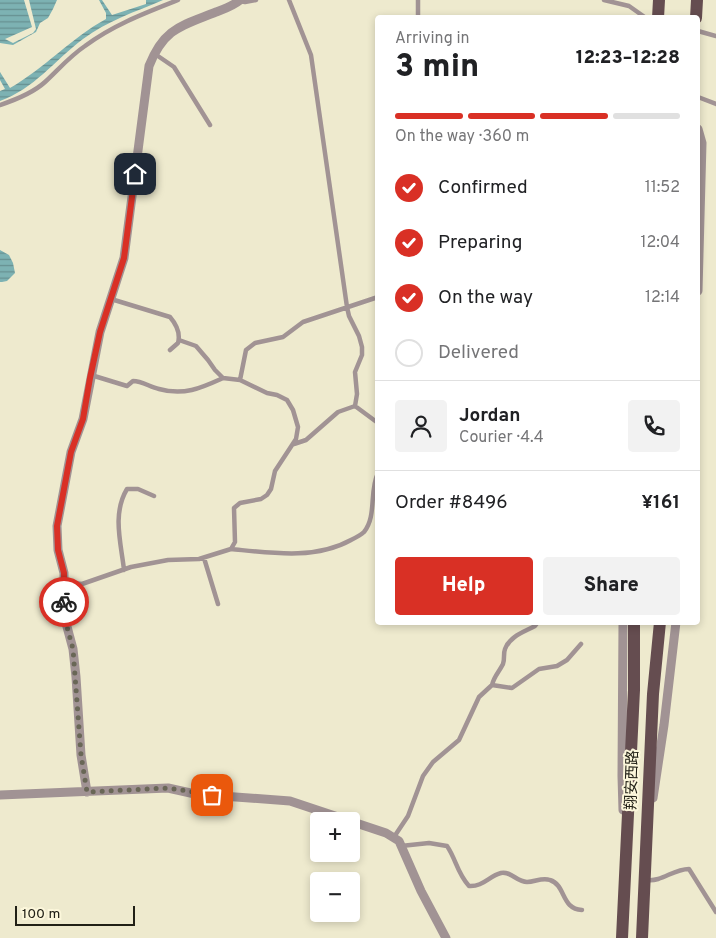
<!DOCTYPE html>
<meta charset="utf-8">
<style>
body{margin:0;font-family:Overpass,"Noto Sans SC",sans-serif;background:#f2f2f2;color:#202124;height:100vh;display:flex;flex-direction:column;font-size:19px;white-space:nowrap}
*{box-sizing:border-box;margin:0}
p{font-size:16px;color:#757577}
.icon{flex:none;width:28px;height:28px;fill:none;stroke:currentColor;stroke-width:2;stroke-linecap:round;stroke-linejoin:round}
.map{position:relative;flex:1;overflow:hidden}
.panel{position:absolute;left:375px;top:15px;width:325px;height:610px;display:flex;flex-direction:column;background:#fff;border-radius:5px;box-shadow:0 2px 8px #0003}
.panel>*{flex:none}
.tools{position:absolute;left:310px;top:812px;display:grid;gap:10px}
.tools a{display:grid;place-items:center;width:50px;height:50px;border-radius:5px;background:#fff;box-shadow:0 2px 8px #0003;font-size:25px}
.scale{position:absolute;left:15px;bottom:12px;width:120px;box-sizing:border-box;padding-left:5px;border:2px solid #212016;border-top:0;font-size:14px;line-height:18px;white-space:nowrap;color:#212016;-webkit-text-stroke:4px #fcf7db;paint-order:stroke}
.pin{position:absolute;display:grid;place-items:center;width:42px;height:42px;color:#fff;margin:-21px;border-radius:10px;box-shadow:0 2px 8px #0006}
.courier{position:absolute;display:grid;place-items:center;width:50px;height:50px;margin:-25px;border:4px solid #d93025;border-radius:50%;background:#fff;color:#222;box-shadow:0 1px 6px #0007}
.headline em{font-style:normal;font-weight:800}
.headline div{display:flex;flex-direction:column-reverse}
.headline{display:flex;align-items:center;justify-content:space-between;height:85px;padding:0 20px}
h1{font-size:32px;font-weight:800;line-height:38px}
.bar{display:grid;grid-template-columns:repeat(4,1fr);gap:8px 5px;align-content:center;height:60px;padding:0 20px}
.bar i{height:6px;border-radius:4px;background:#e0e0e0}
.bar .current{background:#d93025}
.bar p{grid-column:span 4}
.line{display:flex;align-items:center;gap:12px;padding:0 20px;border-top:1px solid #e0e0e0}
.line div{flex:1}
.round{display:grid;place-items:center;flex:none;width:52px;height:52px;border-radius:5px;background:#f2f2f2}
ol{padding:0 20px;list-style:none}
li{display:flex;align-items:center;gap:15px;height:55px}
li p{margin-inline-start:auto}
li .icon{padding:5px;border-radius:50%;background:#d93025;color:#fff;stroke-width:4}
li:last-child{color:#757577}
li i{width:28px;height:28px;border:2px solid #e0e0e0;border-radius:50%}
.action{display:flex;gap:10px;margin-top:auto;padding:10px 20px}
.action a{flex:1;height:58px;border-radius:5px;background:#d93025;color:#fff;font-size:20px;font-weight:800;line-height:58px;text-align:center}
.action a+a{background:#f2f2f2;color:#202124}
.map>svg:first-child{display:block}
</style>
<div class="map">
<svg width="716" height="938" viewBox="0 0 716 938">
<defs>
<pattern id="water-rules" width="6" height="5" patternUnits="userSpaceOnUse" patternTransform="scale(1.25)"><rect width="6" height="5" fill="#7db2b3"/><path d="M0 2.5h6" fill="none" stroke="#669091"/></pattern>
</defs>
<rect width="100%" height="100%" fill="#eeeace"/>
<!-- water -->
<path fill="url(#water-rules)" d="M0 0H24L32 27 5 39 13 43 33 33 36 29 29 0H57L53 9 48 18 40 23 36 32 13 45 0 43Z
M99 0H102L112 15 146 4V0H163C135 12 107 21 83 39 55 60 34 89 0 101V91L5 89 0 80V72L10 88C45 68 71 38 106 19V13Z
M0 250 9 255 13 263 15 273 7 281 2 282H0Z"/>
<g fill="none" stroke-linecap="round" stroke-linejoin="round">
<!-- service -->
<path stroke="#a19394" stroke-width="4.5" d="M289 0 311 55 347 307 349 316 359 336 362 347V355L355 372 357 394 355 406 338 412 306 440 294 444
M604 0 629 6 646 18
M240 1 245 2 256 0
M418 18V0
M698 31 716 36
M155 54 174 67 210 125
M698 97 716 104
M0 105C15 100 33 93 45 82 58 70 70 56 85 46 113 25 145 13 178 0
M111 299 170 317C176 324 181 332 178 343L170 350
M91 375 127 386 133 381C142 381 150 387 159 389 184 396 201 388 223 378
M240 380 246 350 255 343 283 337 303 322 378 297
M355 406 378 423
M231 549C271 553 315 560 351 540 355 538 361 535 364 532 377 516 369 491 378 473
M204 558 218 604
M124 570C121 543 112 514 127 489H138L154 496
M64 582 82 584 131 567 168 560 199 559 231 549 235 542 234 508 240 503 261 499 267 495 271 489 275 471 296 439 298 427 293 410 287 400 277 395 267 393 240 380 223 378 215 370 208 360 196 346 179 340
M492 685C494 676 499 672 503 664 505 659 503 654 505 649 510 636 524 632 535 626L538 622
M394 837 408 816 423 776 433 762 459 740 479 697 492 685 512 688 539 669 557 666 567 660 581 644
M401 846 429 843 447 846C456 859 457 873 469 886 483 887 489 876 501 873 511 871 517 882 527 882 535 882 542 877 550 880 566 885 561 909 582 910
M647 880C662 882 673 869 689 869L716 912"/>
<!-- minor -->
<path stroke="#a19394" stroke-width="9" d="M698 129 702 143 698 291
M623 622 622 776 623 810
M87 792 81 755 76 677 73 649 66 623 64 601V573L58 550 57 526 71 452 83 419 100 332 124 258 149 66C164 28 181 26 216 12 224 9 233 6 240 0
M0 795 168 788 195 794 290 801 386 833 399 841 421 891 446 938
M653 798 664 725 676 622"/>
<!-- primary -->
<path stroke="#654d50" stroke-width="12" d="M658 18 659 0
M696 18 697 0
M622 938 634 690V622
M642 938 653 694 660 622"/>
</g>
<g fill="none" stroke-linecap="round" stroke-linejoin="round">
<!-- done -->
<path stroke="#696756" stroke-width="5" stroke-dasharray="0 9" d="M64 602 66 623 73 649 81 755 87 792 168 788 212 795"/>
<!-- route -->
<path stroke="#d93025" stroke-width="6" d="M64 602V573L58 550 57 526 71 452 83 419 90 378 100 332 124 258 135 174"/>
</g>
<g text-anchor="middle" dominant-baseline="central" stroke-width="4" stroke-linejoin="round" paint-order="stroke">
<!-- street labels -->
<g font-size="15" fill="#212016" stroke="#fcf7db">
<text transform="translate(633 780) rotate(-88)">翔安西路</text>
</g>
</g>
</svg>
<div class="tools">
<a>+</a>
<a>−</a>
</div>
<div class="scale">100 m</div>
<div class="pin" style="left:212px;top:795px;background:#ea580c"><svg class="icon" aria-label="bag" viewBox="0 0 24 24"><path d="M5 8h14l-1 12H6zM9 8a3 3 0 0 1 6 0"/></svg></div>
<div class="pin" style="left:135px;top:174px;background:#1f2937"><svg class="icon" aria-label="home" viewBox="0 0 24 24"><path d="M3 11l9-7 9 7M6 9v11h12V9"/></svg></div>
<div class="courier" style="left:64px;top:602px"><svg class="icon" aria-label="bike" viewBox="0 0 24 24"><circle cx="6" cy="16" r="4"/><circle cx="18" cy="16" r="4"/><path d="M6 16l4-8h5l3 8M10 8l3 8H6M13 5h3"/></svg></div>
<section class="panel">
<div class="headline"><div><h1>3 min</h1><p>Arriving in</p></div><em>12:23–12:28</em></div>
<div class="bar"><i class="current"></i><i class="current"></i><i class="current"></i><i></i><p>On the way · 360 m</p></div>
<ol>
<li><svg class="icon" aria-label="check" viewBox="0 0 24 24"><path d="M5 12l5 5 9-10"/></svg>Confirmed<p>11:52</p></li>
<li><svg class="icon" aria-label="check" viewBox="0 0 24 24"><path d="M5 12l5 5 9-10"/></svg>Preparing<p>12:04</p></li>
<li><svg class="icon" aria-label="check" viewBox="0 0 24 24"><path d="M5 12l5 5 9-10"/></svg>On the way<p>12:14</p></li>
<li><i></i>Delivered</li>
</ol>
<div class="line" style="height:90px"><a class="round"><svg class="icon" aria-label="person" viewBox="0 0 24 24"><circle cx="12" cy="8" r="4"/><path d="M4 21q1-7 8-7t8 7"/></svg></a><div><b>Jordan</b><p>Courier · 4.4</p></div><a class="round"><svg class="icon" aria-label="phone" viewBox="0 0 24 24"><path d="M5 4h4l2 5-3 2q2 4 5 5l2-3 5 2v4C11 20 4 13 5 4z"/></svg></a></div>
<div class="line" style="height:65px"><div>Order #8496</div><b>¥161</b></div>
<div class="action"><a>Help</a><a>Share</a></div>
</section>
</div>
